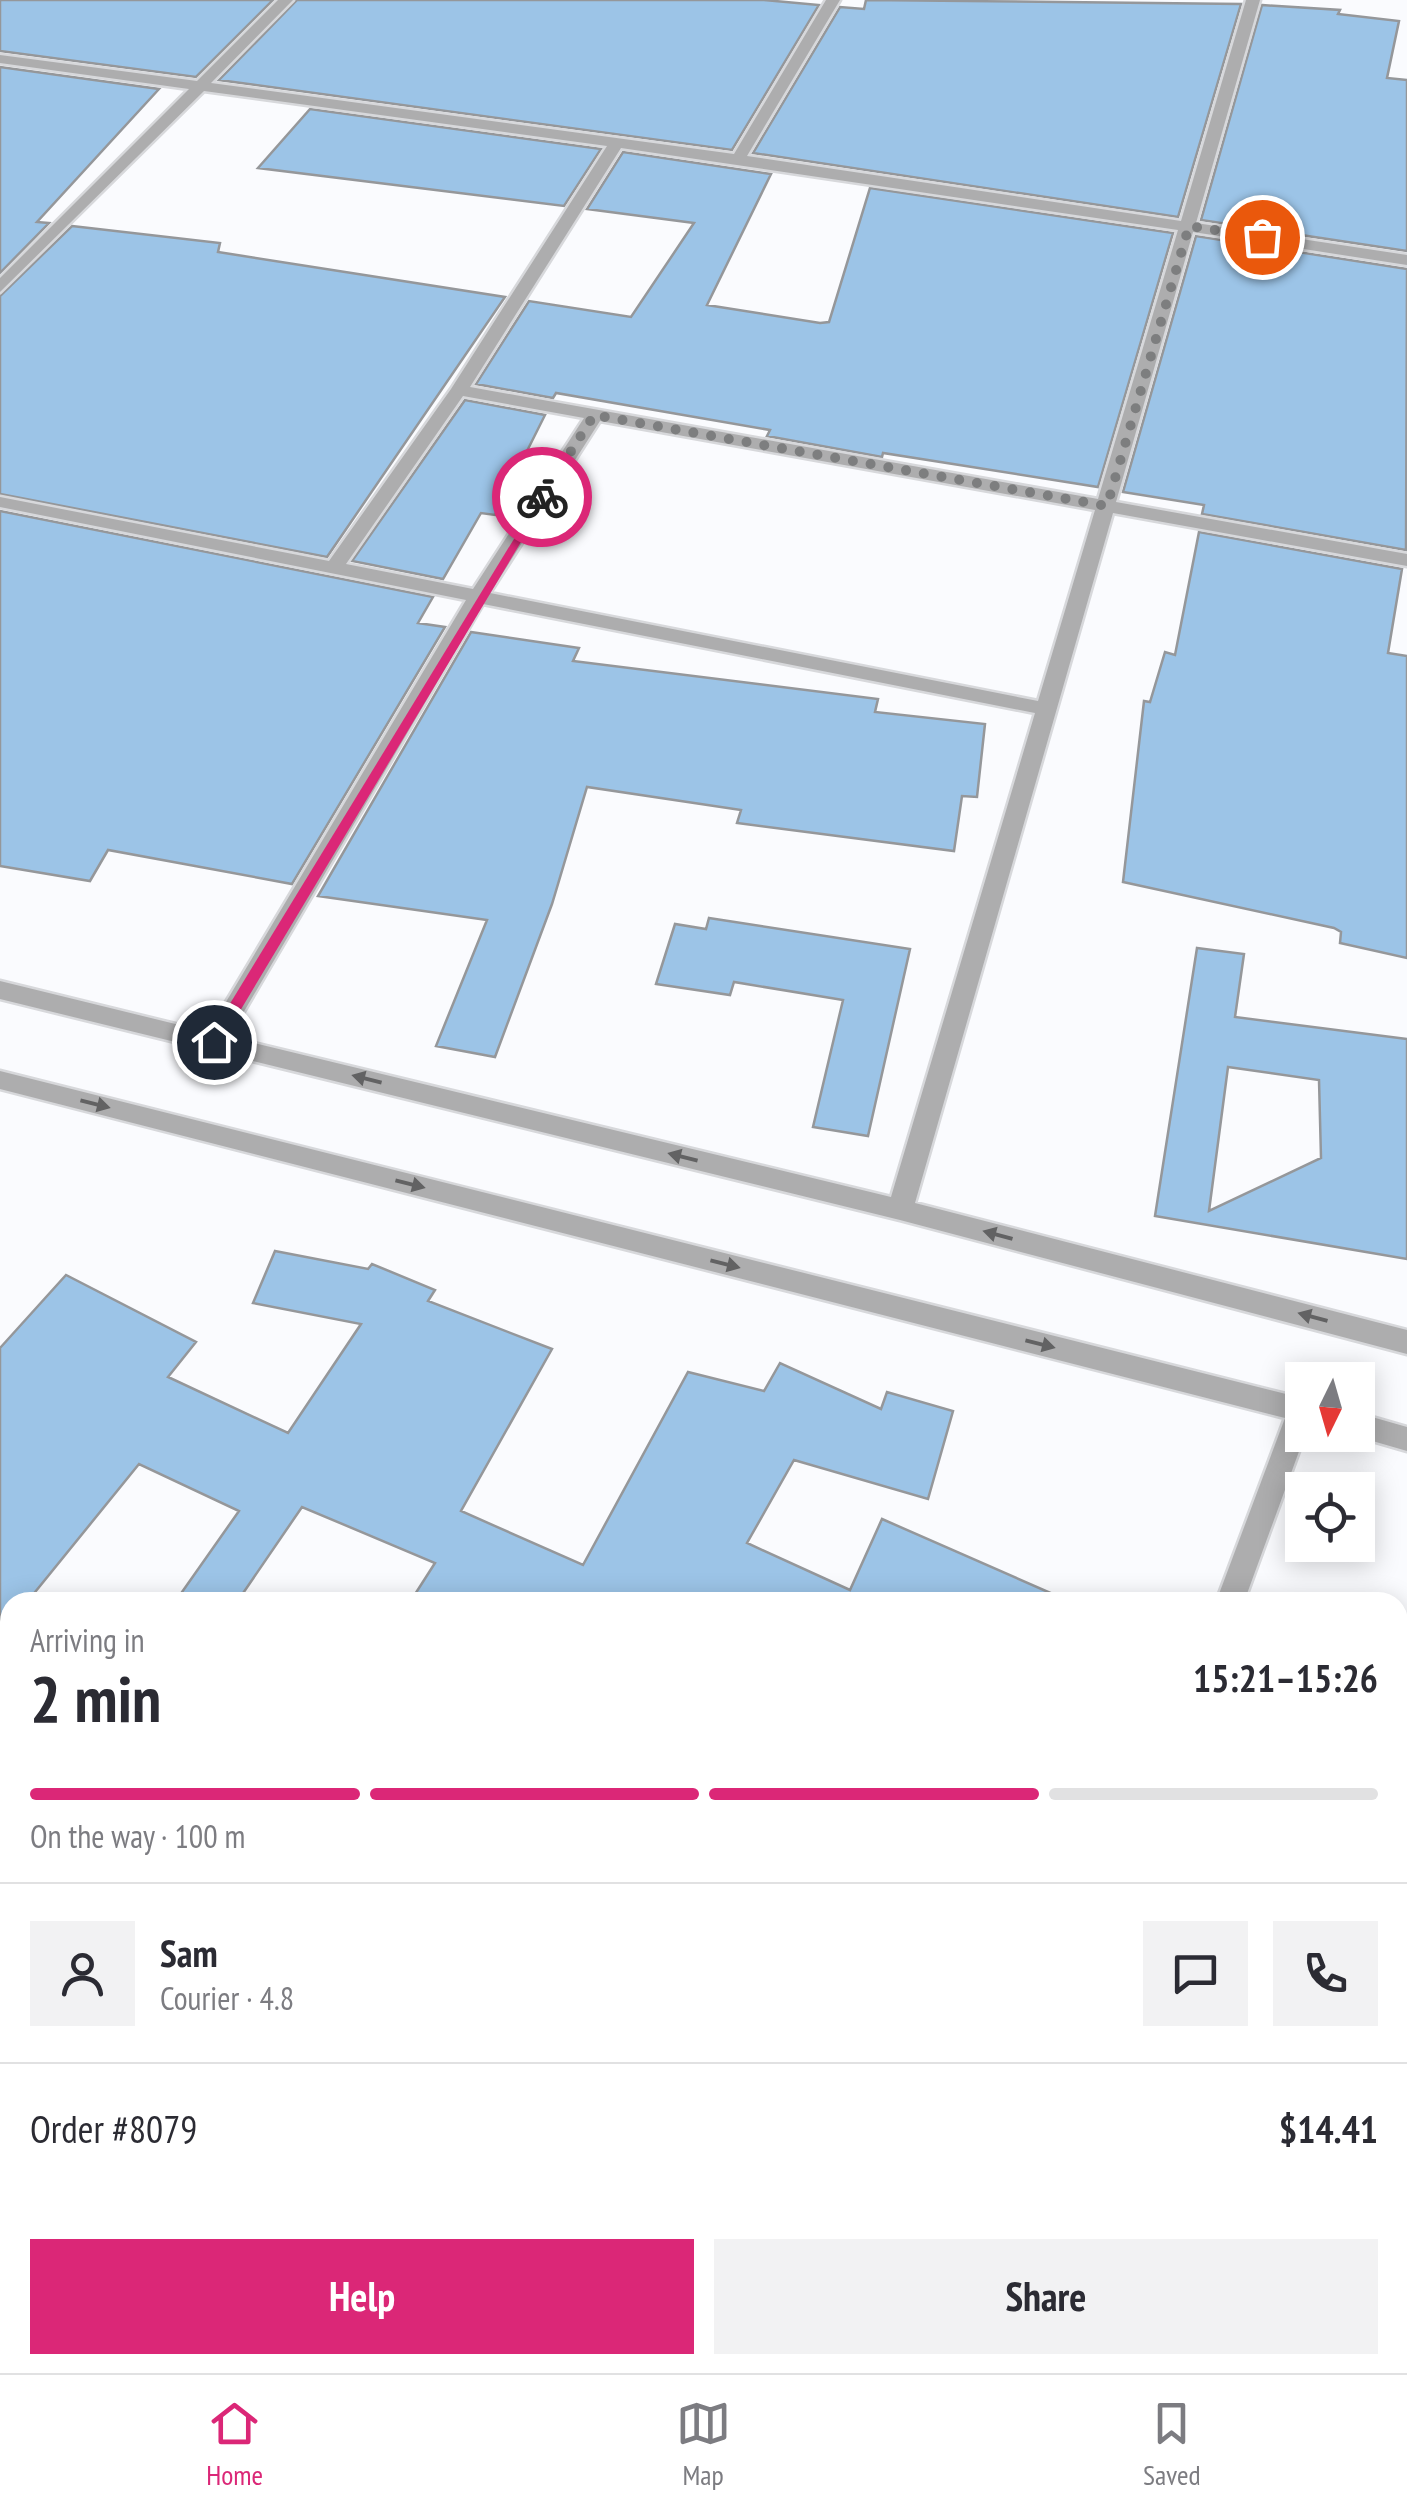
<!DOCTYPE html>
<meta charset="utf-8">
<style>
body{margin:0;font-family:"PT Sans Narrow",sans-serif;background:#f2f2f3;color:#2b2b33;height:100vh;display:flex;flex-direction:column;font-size:38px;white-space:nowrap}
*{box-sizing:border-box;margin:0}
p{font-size:32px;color:#7c7c81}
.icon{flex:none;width:55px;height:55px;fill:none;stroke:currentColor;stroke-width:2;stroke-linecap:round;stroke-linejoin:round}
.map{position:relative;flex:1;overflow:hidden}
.side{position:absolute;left:0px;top:1592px;width:1408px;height:782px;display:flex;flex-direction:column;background:#fff;border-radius:30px 30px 0 0;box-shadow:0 5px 25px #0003}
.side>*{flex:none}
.needle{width:65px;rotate:185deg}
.controls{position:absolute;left:1285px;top:1362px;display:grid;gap:20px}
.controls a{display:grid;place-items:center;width:90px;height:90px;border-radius:0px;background:#fff;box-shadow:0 5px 25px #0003;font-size:50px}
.pin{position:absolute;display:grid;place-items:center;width:85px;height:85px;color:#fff;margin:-42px;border:5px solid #fff;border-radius:50%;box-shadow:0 2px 10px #0007}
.courier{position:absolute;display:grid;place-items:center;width:100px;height:100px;margin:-50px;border:8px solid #db2777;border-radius:50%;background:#fff;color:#222;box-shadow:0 2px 12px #0007}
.summary em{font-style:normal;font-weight:700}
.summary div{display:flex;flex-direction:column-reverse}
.summary{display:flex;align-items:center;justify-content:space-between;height:170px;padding:0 30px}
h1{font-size:65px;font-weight:700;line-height:75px}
.bar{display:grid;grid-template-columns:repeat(4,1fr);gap:15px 10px;align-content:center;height:120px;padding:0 30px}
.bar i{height:12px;border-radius:8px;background:#e1e1e2}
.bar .on{background:#db2777}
.bar p{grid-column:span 4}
.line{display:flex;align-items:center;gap:25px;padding:0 30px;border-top:2px solid #e1e1e2}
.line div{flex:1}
.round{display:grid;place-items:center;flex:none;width:105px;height:105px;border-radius:0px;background:#f2f2f3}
.button{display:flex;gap:20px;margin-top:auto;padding:20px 30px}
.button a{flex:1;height:115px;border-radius:0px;background:#db2777;color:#fff;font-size:40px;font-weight:700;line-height:115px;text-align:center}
.button a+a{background:#f2f2f3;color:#2b2b33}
.menu{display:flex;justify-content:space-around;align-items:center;height:140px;border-top:2px solid #e1e1e2;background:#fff;font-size:28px;color:#7c7c81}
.menu a{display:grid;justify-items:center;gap:5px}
.menu .on{color:#db2777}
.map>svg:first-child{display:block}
</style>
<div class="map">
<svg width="1407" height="2373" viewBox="0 0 1407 2373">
<rect width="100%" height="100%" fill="#fafbfe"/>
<!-- building -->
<path fill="#9cc4e7" stroke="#95979a" stroke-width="2.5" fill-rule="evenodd" d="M0 0H273L196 77 0 51Z
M297 0H764L819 5 732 150 219 80Z
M866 0 1241 4 1178 217 753 153 840 7 864 9Z
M1262 5 1340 10 1338 14 1399 21 1387 78 1407 80V251L1201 220Z
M0 67 159 89 37 222 49 223 0 273Z
M310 109 601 149 564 206 258 168Z
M623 152 771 174 707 305 820 323 829 322 870 188 1173 233 1098 487 883 453 882 457 767 436 770 430 556 393 553 398 476 384 529 301 631 317 694 223 587 209Z
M72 226 220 243 218 252 505 297 327 557 0 494V296Z
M1196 236 1407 269 1406 550 1202 514 1204 505 1123 492Z
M465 400 545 415 495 515 481 513 443 579 352 561Z
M0 511 433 597 418 623 445 627 292 884 108 850 90 881 0 866Z
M1199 532 1402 569 1388 653 1407 656V958L1340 943 1341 932 1334 928 1123 882 1144 701 1150 702 1165 652 1175 655Z
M471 632 579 648 573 661 878 699 875 712 985 724 977 797 962 796 954 851 737 823 741 810 587 787 552 904 495 1057 436 1046 487 920 318 896Z
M709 918 910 949 868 1136 813 1127 843 1000 734 982 730 995 656 984 675 924 706 929Z
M1197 948 1244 954 1235 1017 1407 1039V1259L1155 1216ZM1228 1067 1319 1080 1321 1158 1209 1211Z
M275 1251 368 1269 372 1264 435 1290 428 1301 552 1349 461 1511 583 1565 688 1372 764 1391 780 1363 881 1409 887 1392 953 1411 928 1499 794 1460 747 1543 850 1590 882 1519 1071 1602H410L435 1563 302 1507 237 1602H175L239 1511 139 1464 27 1602H10V1623L0 1636V1348L66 1275 196 1342 168 1377 288 1433 361 1324 253 1303Z"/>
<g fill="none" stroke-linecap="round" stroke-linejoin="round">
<!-- minor casing -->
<g stroke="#d7d8db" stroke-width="5">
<path id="minor" d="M278 0H293L211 83 734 154 826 0H840L747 156 1181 221 1246 0H1260L1196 223 1407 255V265L1193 232 1116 502 1407 554V566L1113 513 915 1203 1407 1330V1354L900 1220 0 999V981L208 1032 466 600 0 507V497L329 561 451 389 607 146 204 91 0 292V278L189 89 0 63V55L197 81ZM621 148 1178 230 1098 499 470 387ZM463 396 584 418 473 589 346 564ZM600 421 1095 510 1038 701 490 593ZM483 604 1035 713 891 1197 229 1037Z
M0 1071 1302 1398 1305 1435 1244 1602H1216L1285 1418 0 1089Z
M1358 1413 1407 1427V1451L1352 1435H1358Z
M0 1823 10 1827V1861L0 1857Z
M842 2365H889L892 2373H845Z
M931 2365H967L964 2373H928Z"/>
</g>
<!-- minor -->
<use href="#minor" fill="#adadae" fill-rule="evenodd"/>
</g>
<!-- one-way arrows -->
<defs><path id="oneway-solid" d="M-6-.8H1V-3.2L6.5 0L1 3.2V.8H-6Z" transform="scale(2.5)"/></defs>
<g fill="#626263">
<use href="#oneway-solid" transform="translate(367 1079) rotate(-166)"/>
<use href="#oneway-solid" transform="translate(95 1104) rotate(14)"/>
<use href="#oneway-solid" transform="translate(683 1157) rotate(-166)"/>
<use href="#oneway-solid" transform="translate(410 1184) rotate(14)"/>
<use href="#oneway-solid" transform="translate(998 1235) rotate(-165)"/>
<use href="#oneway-solid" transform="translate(725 1264) rotate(14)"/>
<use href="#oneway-solid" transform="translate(1313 1317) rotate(-165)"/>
<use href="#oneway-solid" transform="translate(1040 1344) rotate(14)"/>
</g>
<!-- route -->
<path fill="#db2777" d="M542 493 548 497 219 1046H209V1038Z"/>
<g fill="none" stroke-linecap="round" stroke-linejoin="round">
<!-- done -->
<path stroke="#7d7e7f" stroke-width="10" stroke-dasharray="0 18" d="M542 497 594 415 1107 506 1189 226 1262 237"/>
</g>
</svg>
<div class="controls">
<a><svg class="needle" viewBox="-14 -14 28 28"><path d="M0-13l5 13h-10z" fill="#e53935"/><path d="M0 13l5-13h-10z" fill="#7c7c81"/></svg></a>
<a><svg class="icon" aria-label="locate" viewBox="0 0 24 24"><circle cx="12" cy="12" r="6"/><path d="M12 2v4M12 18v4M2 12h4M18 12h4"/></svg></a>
</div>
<div class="pin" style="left:1262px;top:237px;background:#ea580c"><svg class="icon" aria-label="bag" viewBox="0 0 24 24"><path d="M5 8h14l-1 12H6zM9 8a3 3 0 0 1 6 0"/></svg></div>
<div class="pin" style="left:214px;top:1042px;background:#1f2937"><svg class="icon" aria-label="home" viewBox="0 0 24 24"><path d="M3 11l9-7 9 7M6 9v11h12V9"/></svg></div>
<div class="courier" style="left:542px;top:497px"><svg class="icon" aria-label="bike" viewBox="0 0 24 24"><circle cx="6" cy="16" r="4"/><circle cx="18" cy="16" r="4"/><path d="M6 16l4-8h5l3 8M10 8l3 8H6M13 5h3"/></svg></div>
<section class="side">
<div class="summary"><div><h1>2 min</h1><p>Arriving in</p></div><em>15:21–15:26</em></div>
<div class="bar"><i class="on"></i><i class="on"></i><i class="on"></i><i></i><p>On the way · 100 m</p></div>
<div class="line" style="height:180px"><a class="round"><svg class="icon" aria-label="person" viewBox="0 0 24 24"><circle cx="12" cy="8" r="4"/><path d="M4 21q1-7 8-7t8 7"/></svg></a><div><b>Sam</b><p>Courier · 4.8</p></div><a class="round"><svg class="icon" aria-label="chat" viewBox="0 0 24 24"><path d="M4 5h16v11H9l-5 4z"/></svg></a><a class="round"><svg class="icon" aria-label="phone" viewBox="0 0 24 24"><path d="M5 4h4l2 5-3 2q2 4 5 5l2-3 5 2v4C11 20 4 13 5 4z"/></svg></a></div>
<div class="line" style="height:130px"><div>Order #8079</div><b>$14.41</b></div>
<div class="button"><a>Help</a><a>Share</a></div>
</section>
</div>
<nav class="menu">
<a class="on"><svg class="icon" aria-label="home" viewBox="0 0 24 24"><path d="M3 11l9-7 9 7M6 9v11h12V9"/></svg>Home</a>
<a><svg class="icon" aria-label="map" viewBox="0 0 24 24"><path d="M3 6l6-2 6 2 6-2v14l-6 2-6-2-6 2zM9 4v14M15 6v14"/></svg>Map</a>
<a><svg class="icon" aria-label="saved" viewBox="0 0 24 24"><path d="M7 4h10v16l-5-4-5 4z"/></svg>Saved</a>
</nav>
